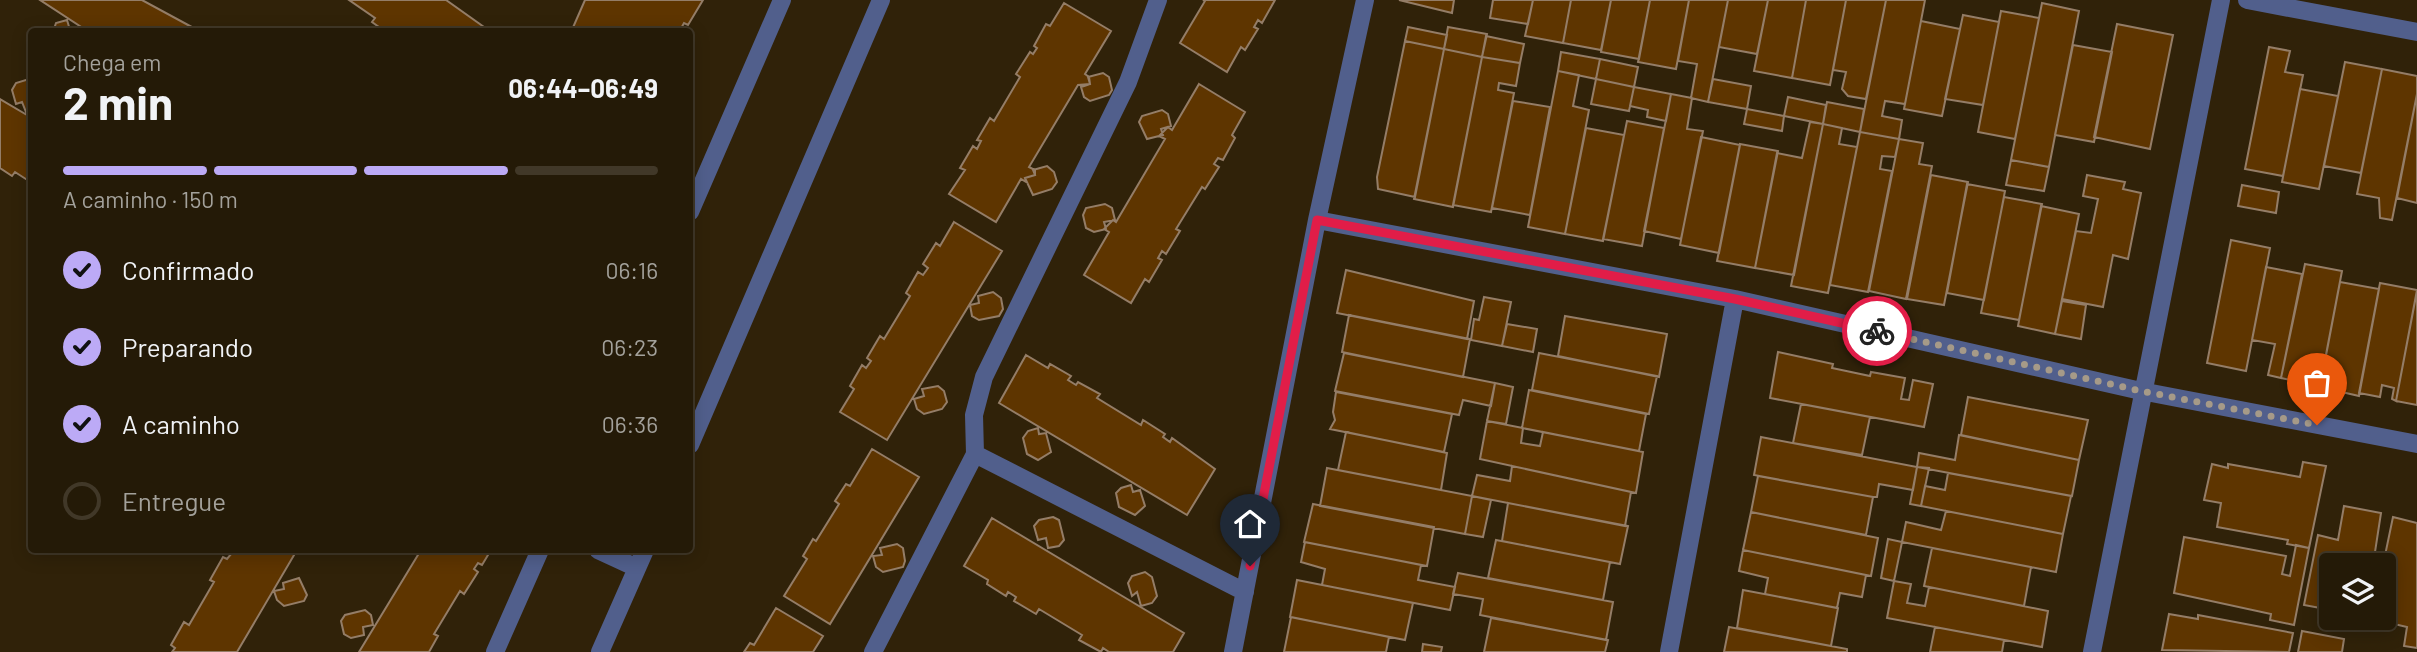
<!DOCTYPE html>
<html lang="pt">
<meta charset="utf-8">
<style>
body{margin:0;font-family:Barlow,sans-serif;background:#2c2311;color:#f1f3f6;height:100vh;display:flex;flex-direction:column;font-size:26px;white-space:nowrap}
*{box-sizing:border-box;margin:0}
p{font-size:23px;color:#a3a19b}
.icon{flex:none;width:38px;height:38px;fill:none;stroke:currentColor;stroke-width:2;stroke-linecap:round;stroke-linejoin:round}
.map{position:relative;flex:1;overflow:hidden}
.panel{position:absolute;left:28px;top:28px;width:665px;height:525px;display:flex;flex-direction:column;background:#241a07;border-radius:7px;box-shadow:0 4px 18px #0003,0 0 0 2px #413828}
.panel>*{flex:none}
.fabs{position:absolute;left:2319px;top:553px;display:grid;gap:14px}
.fabs a{display:grid;place-items:center;width:77px;height:77px;border-radius:7px;background:#241a07;box-shadow:0 4px 18px #0003,0 0 0 2px #413828;font-size:35px}
.pin{position:absolute;display:grid;place-items:center;width:60px;height:60px;color:#fff;margin:-72px -30px;border-radius:50% 50% 50% 0;rotate:-45deg;box-shadow:0 0 7px #0007}
.pin .icon{rotate:45deg}
.courier{position:absolute;display:grid;place-items:center;width:70px;height:70px;margin:-35px;border:5px solid #e11d48;border-radius:50%;background:#fff;color:#222;box-shadow:0 2px 9px #0007}
.headline em{font-style:normal;font-weight:700}
.headline div{display:flex;flex-direction:column-reverse}
.headline{display:flex;align-items:center;justify-content:space-between;height:119px;padding:0 35px}
h1{font-size:46px;font-weight:700;line-height:52px}
.bar{display:grid;grid-template-columns:repeat(4,1fr);gap:10px 7px;align-content:center;height:84px;padding:0 35px}
.bar i{height:9px;border-radius:5px;background:#413828}
.bar .selected{background:#bcaaf6}
.bar p{grid-column:span 4}
ol{padding:0 35px;list-style:none}
li{display:flex;align-items:center;gap:21px;height:77px}
li p{margin-inline-start:auto}
li .icon{padding:7px;border-radius:50%;background:#bcaaf6;color:#111;stroke-width:4}
li:last-child{color:#a3a19b}
li i{width:38px;height:38px;border:4px solid #413828;border-radius:50%}
.map>svg:first-child{display:block}
</style>
<div class="map">
<svg width="2417" height="652" viewBox="0 0 2417 652">
<rect width="100%" height="100%" fill="#302209"/>
<!-- building -->
<path fill="#5e3500" stroke="#947d67" stroke-width="2" d="M40 0H142L201 32H89Z
M349 0H446L491 32H386L372 22 375 18Z
M585 0H703L688 25 684 23 679 32H571Z
M1203 0H1275L1262 23 1258 20 1254 27 1258 29 1245 50 1241 47 1227 72 1180 43 1205 1Z
M1399 0H1454L1452 13Z
M1493 0H1533L1528 24 1490 18Z
M1533 0H1571L1563 43 1525 36Z
M1571 0H1611L1601 50 1563 43Z
M1611 0H1650L1639 59 1601 52Z
M1650 0H1689L1676 69 1638 62Z
M1689 0H1728L1708 102 1691 98 1697 64 1678 61Z
M1728 0H1768L1757 54 1719 47Z
M1768 0H1806L1792 78 1754 71Z
M1806 0H1846L1830 85 1792 78Z
M1846 0H1886L1866 99 1848 96 1842 89 1846 72 1833 70Z
M1886 0H1925L1905 104 1885 101 1882 116 1902 120 1899 139 1860 132Z
M1064 3 1111 31 1085 74 1089 77 1090 84 1078 85 1029 167 1035 170V175L1025 178 1026 182 1021 179 996 222 949 194 965 170 960 168 973 146 977 149 981 141 977 140 990 118 994 121 1020 77 1016 74 1030 52 1033 54 1037 48 1034 46 1046 24 1050 26Z
M2042 3 2079 11 2049 167 2011 160Z
M2001 11 2039 18 2015 139 1978 132Z
M1963 15 1999 22 1983 105 1945 99Z
M67 20 70 30 75 28 76 32H53L56 23Z
M1921 21 1960 29 1942 116 1904 109Z
M2117 24 2173 35 2150 149 2094 137Z
M1408 27 1447 35 1444 49 1405 41Z
M1448 27 1487 34 1482 57 1444 49Z
M1486 36 1524 44 1520 63 1482 57Z
M1405 41 1444 49 1415 197 1378 189 1377 177Z
M2073 45 2112 52 2094 142 2055 135Z
M2269 47 2290 51 2285 72 2303 75 2283 176 2245 169Z
M1444 49 1482 57 1453 207 1414 199Z
M1561 52 1600 59 1596 79 1558 71Z
M1482 57 1520 63 1516 86 1499 83 1498 90 1514 93 1491 212 1453 205Z
M1600 59 1638 67 1634 87 1596 79Z
M2345 62 2382 69 2361 173 2324 166Z
M2382 69 2417 76V94L2392 220 2380 218 2379 198 2357 194Z
M1558 71 1579 75 1573 106 1589 110 1565 234 1528 227Z
M1103 73 1109 77 1112 90 1109 95 1090 101 1084 97 1081 87 1090 84 1088 77Z
M29 79 32 81V110L26 112 22 102 16 104 12 90 16 83Z
M1596 79 1634 87 1629 111 1591 104Z
M1713 79 1751 86 1747 109 1708 102Z
M1199 84 1245 112 1232 135 1235 138 1223 160 1218 158 1214 164 1219 167 1205 189 1202 187 1176 229 1180 231 1166 254 1162 251 1158 258 1162 260 1149 282 1145 279 1131 303 1084 275 1109 232 1104 229 1113 220 1116 222 1165 139 1159 136 1168 127 1172 130Z
M1634 87 1671 94 1666 121 1647 117 1648 110 1630 106Z
M2300 89 2338 96 2319 189 2282 182Z
M1671 94 1692 98 1687 129 1703 131 1681 239 1644 231Z
M2417 94V203L2397 198Z
M1788 97 1826 105 1823 124 1784 116Z
M0 99 32 118V183L15 172 12 176 0 168Z
M1513 101 1550 107 1530 215 1492 208Z
M1827 102 1864 109 1860 132 1823 124Z
M1747 109 1784 116 1782 131 1744 124Z
M1162 110 1168 114 1171 126 1161 129 1163 135 1147 139 1139 122 1142 116Z
M1627 121 1664 128 1642 246 1603 239Z
M1810 122 1823 124 1794 275 1755 268 1777 153 1802 158Z
M1823 124 1842 128 1839 144 1857 147 1828 293 1791 286Z
M1586 128 1624 135 1603 241 1565 234Z
M1860 132 1899 139 1895 157 1882 156 1880 169 1892 171 1868 292 1830 285Z
M1701 137 1740 145 1719 253 1680 245Z
M1899 139 1923 143 1919 164 1932 166 1906 299 1869 291Z
M1740 144 1778 151 1755 268 1717 261Z
M2011 160 2049 167 2044 191 2006 185Z
M1047 166 1054 172 1057 182 1052 189 1033 195 1025 178 1035 175 1033 170Z
M1931 175 1968 182 1944 305 1907 299Z
M2087 175 2125 182 2123 189 2141 193 2128 259 2113 255 2103 307 2062 299 2076 231 2091 233 2098 199 2083 196Z
M1967 184 2005 191 1984 300 1947 293Z
M2242 185 2279 192 2276 213 2238 206Z
M2004 197 2042 204 2019 320 1981 313Z
M1105 204 1112 208 1115 220 1104 222 1106 229 1094 232 1086 228 1083 215 1086 208Z
M2041 206 2079 214 2055 334 2018 326Z
M954 222 1002 251 887 440 840 412 854 389 850 386 862 365 866 368 871 361 867 358 880 336 884 339 910 296 906 293 918 272 923 275 928 268 923 264 936 243 940 246Z
M2231 240 2270 248 2246 371 2207 363Z
M2305 264 2342 271 2320 386 2281 378Z
M2266 267 2302 274 2281 378 2268 375 2275 344 2252 340Z
M1346 270 1474 301 1467 339 1337 313Z
M2340 282 2379 289 2359 396 2320 387Z
M2380 283 2417 290 2396 401 2392 399 2394 388 2382 385 2380 397 2359 393Z
M2417 291V405L2396 401Z
M993 292 1001 298 1003 309 999 316 979 320 972 316 970 305 979 303 978 296Z
M1484 297 1511 302 1502 346 1471 340 1474 319 1479 320Z
M2062 301 2086 305 2081 339 2055 334Z
M1349 315 1470 339 1463 377 1342 352Z
M1565 316 1667 334 1659 377 1558 356Z
M1507 324 1537 329 1533 352 1502 346Z
M1778 352 1833 364 1832 368 1870 376 1871 372 1905 378 1901 399 1909 400 1913 380 1933 384 1924 427 1770 398Z
M1344 353 1495 383 1491 406 1463 400 1459 415 1335 391Z
M1539 353 1657 376 1649 414 1532 390Z
M1026 355 1048 368 1050 364 1071 376 1068 380 1076 385 1078 382 1100 394 1097 398 1141 425 1143 420 1165 434 1163 437 1170 442 1172 438 1215 469 1187 515 999 403Z
M1495 383 1513 387 1506 424 1487 421Z
M938 386 944 391 947 402 942 409 924 414 917 409 914 399 924 396 922 389Z
M1529 390 1646 414 1639 451 1522 428Z
M1336 392 1452 414 1444 452 1330 429 1335 420 1333 412Z
M1968 397 2088 420 2079 460 1961 435Z
M1801 404 1870 417 1862 455 1793 443Z
M1487 421 1523 428 1521 443 1540 446 1543 432 1643 452 1636 493 1480 459Z
M1038 428 1039 434 1046 433 1051 452 1038 460 1027 454 1023 438 1028 431Z
M1346 432 1447 453 1441 490 1338 470Z
M1959 435 2079 460 2072 496 1917 467 1919 453 1955 460Z
M1761 437 1917 467 1913 490 1879 484 1877 497H1873L1754 475Z
M872 449 919 477 830 624 784 596 807 559 803 556 813 539 816 541 839 504 835 501 846 484 850 486Z
M2303 462 2326 466 2309 548 2287 544 2288 540 2217 527 2221 503 2204 500 2212 464 2228 468V464L2300 477Z
M1512 466 1631 492 1625 526 1472 496 1477 475 1510 481Z
M1917 467 1929 468 1921 506 1910 504Z
M1327 468 1472 496 1465 534 1320 506Z
M1948 473 2071 496 2063 534 1921 506 1925 486 1945 490Z
M1758 476 1873 497 1866 535 1751 512Z
M1131 485 1133 492 1140 490 1145 506 1135 515 1119 507 1116 493 1121 488Z
M1472 496 1491 500 1483 537 1465 534Z
M1508 503 1628 526 1620 564 1502 541Z
M1313 504 1434 527 1427 566 1304 542Z
M2344 506 2381 513 2373 565H2331V610L2304 605 2318 535 2338 540Z
M1946 511 2063 534 2056 572 1902 542 1906 522 1941 530Z
M1751 512 1878 538 1871 576 1743 550Z
M1053 517 1059 520 1064 540 1059 546 1048 548 1046 538 1038 540 1034 526 1039 520Z
M2393 517 2417 523V648L2404 646 2407 627 2373 619 2384 618 2383 565Z
M992 518 1184 633 1173 652H1109L1103 648 1101 652 1079 640 1082 635 1039 609 1036 614 1014 601 1016 597 1008 592 1006 596 987 584 988 580 964 566Z
M2184 537 2286 556 2282 574 2290 576 2296 545 2309 548 2294 625 2270 620 2271 614 2174 593Z
M1888 539 1902 542 1894 581 1881 578Z
M1496 540 1610 562 1603 600 1488 578Z
M1305 542 1421 565 1418 580 1455 587 1450 610 1322 585 1325 569 1301 562Z
M897 544 903 548 905 561 903 567 883 572 876 567 873 556 882 555 880 548Z
M1932 548 2031 567 2024 606 1924 586Z
M228 550H297L237 652H172L175 648 171 645 184 622 189 625 214 582 210 580 223 557 227 559 232 553Z
M421 550H491L482 565 478 563 474 569 478 572 464 594 460 591 434 634 438 636 429 652H359Z
M1743 550 1866 575 1862 597 1840 593 1837 608 1765 594 1768 578 1739 571Z
M1145 572 1152 577 1157 596 1152 603 1141 606 1137 592 1132 596 1128 583 1132 576Z
M1458 573 1613 602 1606 640 1480 615 1483 599 1453 594Z
M299 578 307 595 304 601 284 606 277 600 274 591 284 589 283 583Z
M1297 580 1413 603 1405 640 1290 617Z
M1894 581 1911 584 1907 603 1925 606 1929 587 2048 611 2042 647 1887 618Z
M1743 590 1838 608 1831 646 1737 628Z
M776 608 823 636 813 652H744L750 643 754 645Z
M365 610 371 615 373 625 363 627 364 635 351 638 344 634 341 621 345 615Z
M2169 614 2198 619V615L2293 633 2289 652 2162 650Z
M1291 617 1389 637 1386 652H1284Z
M1491 618 1608 640 1605 652H1484Z
M1729 627 1847 649V652H1724Z
M1935 627 2004 640 2002 652H1930Z
M2302 631 2344 639 2342 652H2298Z
M1423 644 1442 647 1441 652H1422Z"/>
<g fill="none" stroke-linecap="round" stroke-linejoin="round">
<!-- minor -->
<path stroke="#515f8c" stroke-width="18" d="M2247 0 2417 32
M690 212 782 0
M1317 220 1735 299 2141 391 2417 444
M690 445 881 0
M975 454 974 415 984 377 1128 82 1158 0
M598 550 637 568
M495 652 540 550
M600 652 645 550
M873 652 975 454 1245 592
M1233 652 1317 220 1365 0
M1669 652 1735 299
M2092 652 2221 0"/>
</g>
<g fill="none" stroke-linecap="round" stroke-linejoin="round">
<!-- done -->
<path stroke="#a69a88" stroke-width="7" stroke-dasharray="0 12.6" d="M1877 331 2141 391 2317 425"/>
<!-- route -->
<path stroke="#e11d48" stroke-width="9" d="M1250 566 1317 220 1735 299 1877 331"/>
</g>
</svg>
<div class="fabs">
<a><svg class="icon" aria-label="layers" viewBox="0 0 24 24"><path d="M12 4l9 5-9 5-9-5zM3 14l9 5 9-5"/></svg></a>
</div>
<div class="pin" style="left:2317px;top:425px;background:#ea580c"><svg class="icon" aria-label="bag" viewBox="0 0 24 24"><path d="M5 8h14l-1 12H6zM9 8a3 3 0 0 1 6 0"/></svg></div>
<div class="pin" style="left:1250px;top:566px;background:#1f2937"><svg class="icon" aria-label="home" viewBox="0 0 24 24"><path d="M3 11l9-7 9 7M6 9v11h12V9"/></svg></div>
<div class="courier" style="left:1877px;top:331px"><svg class="icon" aria-label="bike" viewBox="0 0 24 24"><circle cx="6" cy="16" r="4"/><circle cx="18" cy="16" r="4"/><path d="M6 16l4-8h5l3 8M10 8l3 8H6M13 5h3"/></svg></div>
<section class="panel">
<div class="headline"><div><h1>2 min</h1><p>Chega em</p></div><em>06:44–06:49</em></div>
<div class="bar"><i class="selected"></i><i class="selected"></i><i class="selected"></i><i></i><p>A caminho · 150 m</p></div>
<ol>
<li><svg class="icon" aria-label="check" viewBox="0 0 24 24"><path d="M5 12l5 5 9-10"/></svg>Confirmado<p>06:16</p></li>
<li><svg class="icon" aria-label="check" viewBox="0 0 24 24"><path d="M5 12l5 5 9-10"/></svg>Preparando<p>06:23</p></li>
<li><svg class="icon" aria-label="check" viewBox="0 0 24 24"><path d="M5 12l5 5 9-10"/></svg>A caminho<p>06:36</p></li>
<li><i></i>Entregue</li>
</ol>
</section>
</div>
